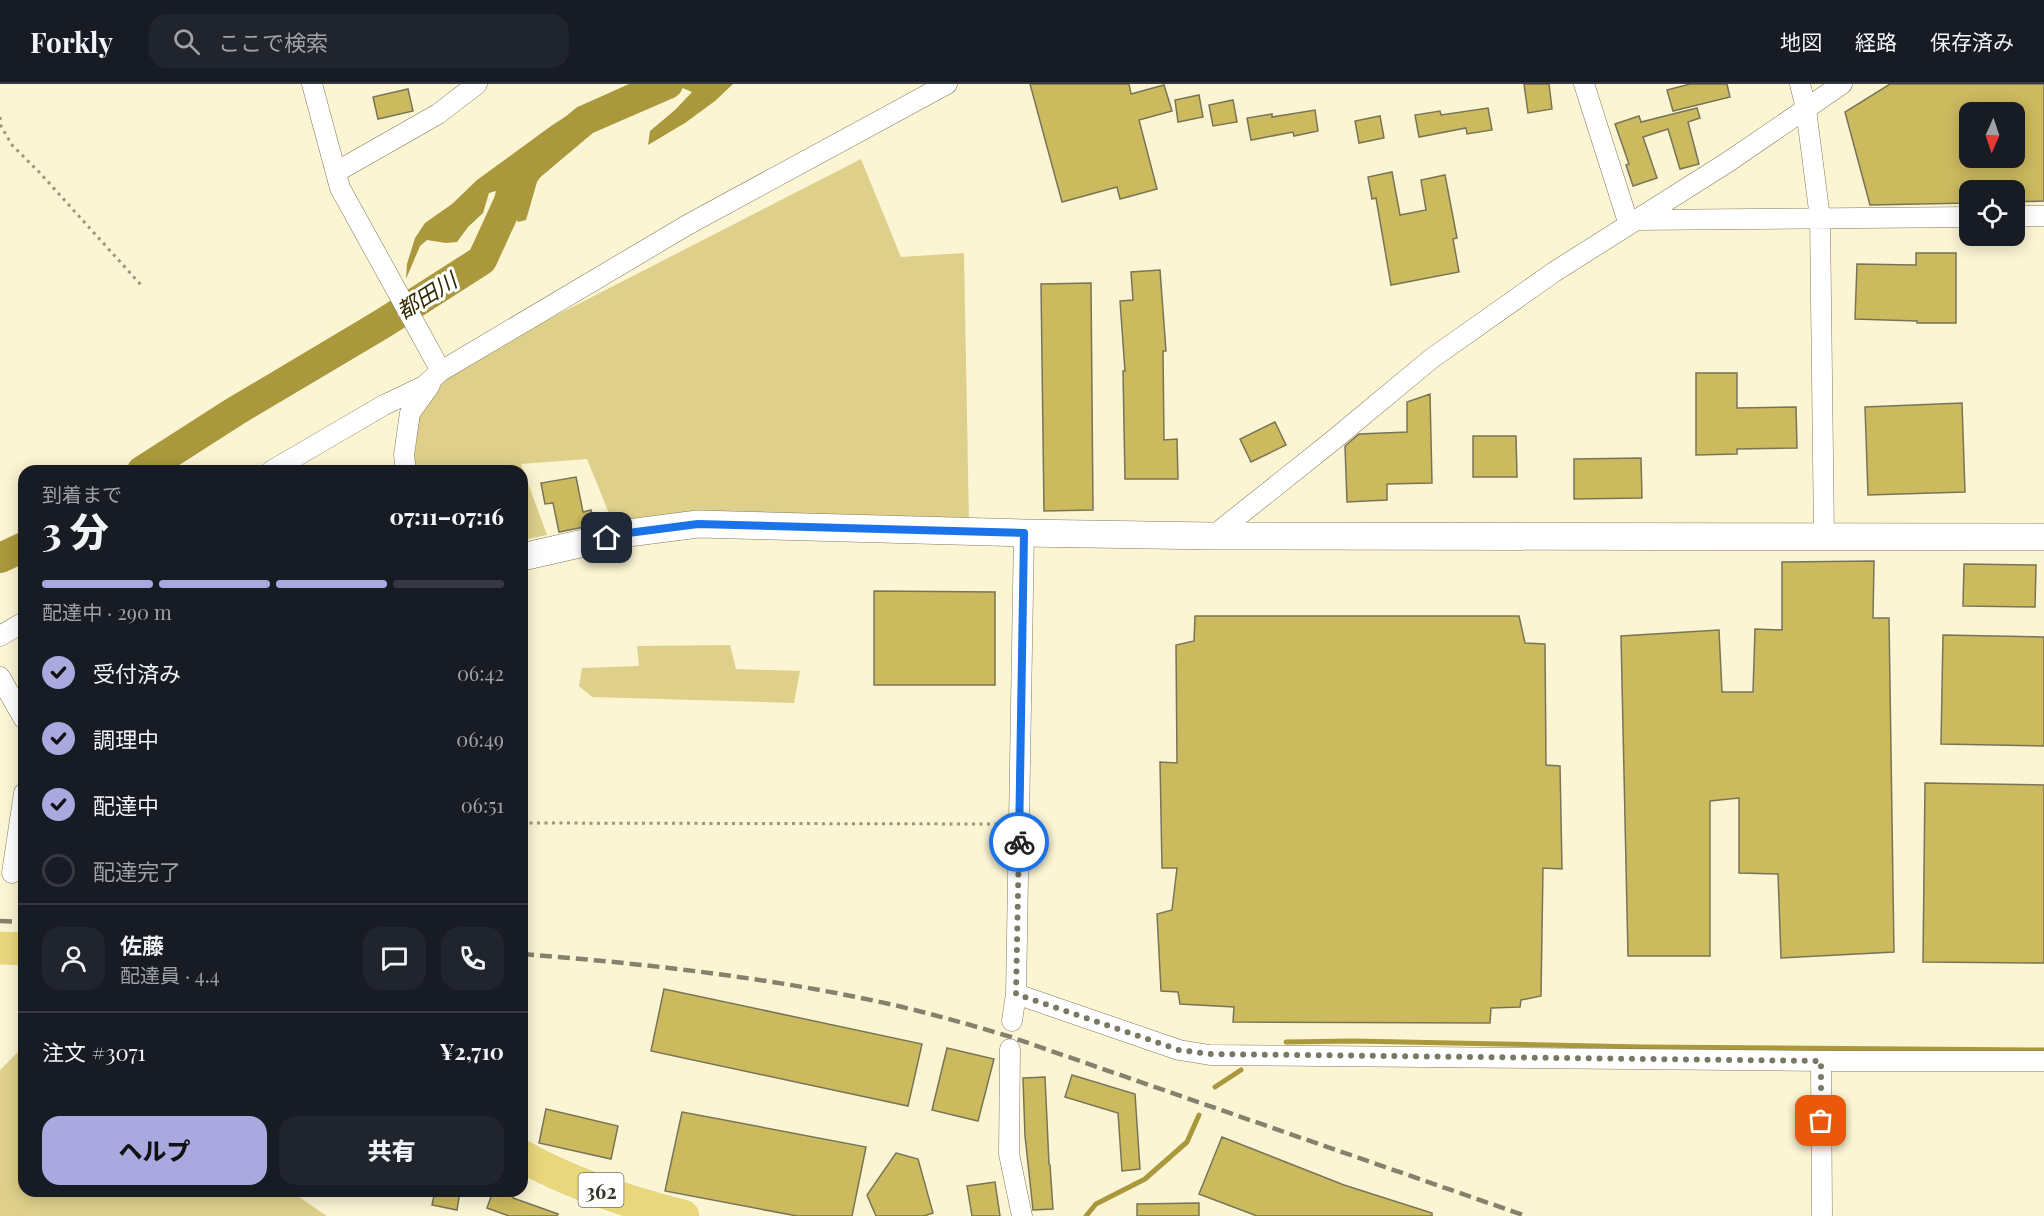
<!DOCTYPE html>
<html lang="ja">
<meta charset="utf-8">
<style>
body{margin:0;font-family:"Playfair Display","Noto Sans JP",serif;background:#20242c;color:#f1f3f6;height:100vh;display:flex;flex-direction:column;font-size:22px;white-space:nowrap}
*{box-sizing:border-box;margin:0}
p{font-size:20px;color:#9ea1a6}
.icon{flex:none;width:33px;height:33px;fill:none;stroke:currentColor;stroke-width:2;stroke-linecap:round;stroke-linejoin:round}
.map{position:relative;flex:1;overflow:hidden}
.details{position:absolute;left:18px;top:381px;width:510px;height:732px;display:flex;flex-direction:column;background:#171b24;border-radius:18px;box-shadow:0 3px 15px #0003}
.details>*{flex:none}
.needle{width:39px;rotate:183deg}
.controls{position:absolute;left:1959px;top:18px;display:grid;gap:12px}
.controls a{display:grid;place-items:center;width:66px;height:66px;border-radius:12px;background:#171b24;box-shadow:0 3px 15px #0003;font-size:30px}
.pin{position:absolute;display:grid;place-items:center;width:51px;height:51px;color:#fff;margin:-26px;border-radius:12px;box-shadow:0 3px 9px #0006}
.courier{position:absolute;display:grid;place-items:center;width:60px;height:60px;margin:-30px;border:4px solid #1a73e8;border-radius:50%;background:#fff;color:#222;box-shadow:0 2px 8px #0007}
.head em{font-style:normal;font-weight:800}
.head div{display:flex;flex-direction:column-reverse}
.head{display:flex;align-items:center;justify-content:space-between;height:102px;padding:0 24px}
h1{font-size:39px;font-weight:800;line-height:45px}
.bar{display:grid;grid-template-columns:repeat(4,1fr);gap:9px 6px;align-content:center;height:72px;padding:0 24px}
.bar i{height:8px;border-radius:4px;background:#363941}
.bar .active{background:#a9a9e0}
.bar p{grid-column:span 4}
.line{display:flex;align-items:center;gap:15px;padding:0 24px;border-top:2px solid #363941}
.line div{flex:1}
.round{display:grid;place-items:center;flex:none;width:63px;height:63px;border-radius:18px;background:#20242c}
ol{padding:0 24px;list-style:none}
li{display:flex;align-items:center;gap:18px;height:66px}
li p{margin-inline-start:auto}
li .icon{padding:6px;border-radius:50%;background:#a9a9e0;color:#111;stroke-width:4}
li:last-child{color:#9ea1a6}
li i{width:33px;height:33px;border:3px solid #363941;border-radius:50%}
.cta{display:flex;gap:12px;margin-top:auto;padding:12px 24px}
.cta a{flex:1;height:69px;border-radius:18px;background:#a9a9e0;color:#111;font-size:24px;font-weight:800;line-height:69px;text-align:center}
.cta a+a{background:#20242c;color:#f1f3f6}
header{display:flex;align-items:center;gap:36px;box-sizing:border-box;height:84px;padding:0 30px;background:#171b24;border-bottom:2px solid #363941}
header strong{font-size:28px}
nav{display:flex;gap:33px;margin-inline-start:auto;font-size:21px}
.search{width:420px;height:54px;background:#20242c;display:flex;align-items:center;gap:15px;box-sizing:border-box;padding:0 21px;border-radius:18px;color:#9ea1a6;font-size:22px}
.map>svg:first-child{display:block}
</style>
<header>
<strong>Forkly</strong>
<div class="search"><svg class="icon" aria-label="search" viewBox="0 0 24 24"><circle cx="10" cy="10" r="6"/><path d="M15 15l6 6"/></svg>ここで検索</div>
<nav><a>地図</a><a>経路</a><a>保存済み</a></nav>
</header>
<div class="map">
<svg width="2044" height="1132" viewBox="0 0 2044 1132">
<rect width="100%" height="100%" fill="#fbf5d4"/>
<!-- green -->
<path fill="#ded08b" d="M861 75 901 173 964 169 969 438 614 442 587 375 521 380 547 451 522 456V387H401L415 340 436 293Z
M730 561 736 585 800 587 794 619 592 613 579 602 582 584 639 582 637 562Z
M24 962V1107H290L327 1132H0V986Z"/>
<!-- water -->
<path fill="#aa983c" d="M629 0H733L715 17 685 39 648 61 650 47 675 26 692 8 680 3 622 35 619 29C592 28 565 52 544 66L556 69 537 98 526 136 518 138 516 134 523 105 500 116 492 123 496 107 489 109 483 129 468 143 457 158 446 159 427 156 420 162 406 195 407 180 415 154 425 139 452 120 477 96 551 42 585 20Z"/>
<g fill="none" stroke-linecap="round" stroke-linejoin="round">
<!-- stream -->
<path stroke="#aa983c" stroke-width="5" d="M1286 958 1353 957 1643 963 2044 966
M1215 1003 1241 986
M1086 1132 1096 1120 1145 1095 1187 1058 1199 1031"/>
<!-- river -->
<path stroke="#aa983c" stroke-width="30" d="M142 387 234 328 382 240 482 176 522 89 585 36 668 0
M0 474 24 463"/>
</g>
<!-- building -->
<path fill="#ccba5f" stroke="#7a7457" stroke-width="1.5" fill-rule="evenodd" d="M1030 0H1129L1131 10 1164 1 1172 27 1139 36 1157 105 1120 115 1117 103 1062 118Z
M1524 0H1549L1552 25 1528 29Z
M1690 0H1727L1730 13 1673 27 1667 6Z
M1890 0H2044V117L2014 118V106H1970V119L1870 121 1845 28ZM1970 28H2014V74H1970Z
M408 5 413 27 378 35 373 13Z
M1199 11 1203 33 1178 38 1175 16Z
M1233 16 1237 38 1213 42 1209 21Z
M1488 24 1492 46 1467 50 1466 44 1419 53 1415 31 1440 27 1441 31Z
M1697 24 1700 34 1688 38 1699 80 1680 85 1668 45 1643 53 1657 94 1633 102 1626 81 1629 80 1615 40 1639 32 1641 38Z
M1315 26 1318 47 1294 52 1293 48 1251 56 1247 34 1272 30V33Z
M1380 32 1384 54 1359 59 1355 37Z
M1392 88 1400 131 1426 126 1421 96 1445 91 1457 154 1453 155 1459 188 1391 201 1376 114 1372 115 1368 93Z
M1916 169H1956V239H1917V237L1855 235 1857 180 1916 181Z
M1160 186 1166 267H1163L1164 356 1177 355 1178 395H1125L1123 287H1125L1120 217 1133 216 1131 188Z
M1091 199 1093 426 1044 427 1041 200Z
M1696 289H1737V324L1796 323 1797 364 1737 365V370L1696 371Z
M1430 310 1432 399 1387 400V416L1347 418 1345 362 1359 350 1407 348V318Z
M1962 319 1965 408 1868 411 1865 323Z
M1275 338 1286 361 1251 378 1240 355Z
M1473 352H1516L1517 393H1473Z
M1641 374 1642 414 1574 415V375Z
M576 393 583 428 591 426 594 441 559 448 553 419 545 420 541 399Z
M1874 477 1873 534H1889L1894 868 1781 874 1778 790 1739 789V714L1710 717V872H1628L1621 552 1719 546 1722 608H1753L1755 545 1782 546V478Z
M1964 480 2036 481 2035 523 1963 522Z
M874 507 995 508V601H874Z
M1195 532H1519L1525 559 1545 560 1546 681 1560 682 1562 785 1543 784 1541 912 1521 916 1520 923 1491 924 1490 939 1233 938 1234 923 1180 920 1178 908 1161 907 1157 830 1172 826 1177 784H1162L1160 678 1177 679 1176 561 1194 557Z
M1943 551 2044 553V662L1941 660Z
M1925 699 2044 701V879L1923 878Z
M664 905 922 960 908 1022 651 967Z
M947 964 994 975 978 1037 932 1026Z
M1072 991 1135 1010 1140 1085 1122 1087 1118 1029 1065 1013Z
M1045 993 1049 1080 1050 1081 1053 1125 1033 1126 1025 1052 1023 994Z
M546 1025 618 1042 611 1075 539 1059Z
M682 1028 866 1063 852 1132H797L665 1107Z
M1222 1053 1344 1101 1432 1129V1132H1257L1199 1110Z
M896 1069 918 1075 933 1129 924 1132H876L867 1111Z
M995 1098 1000 1132H972L967 1102Z
M435 1107H460L457 1126 432 1121Z
M493 1107H515L513 1114 558 1130 557 1132H509L487 1124Z
M1199 1119V1132H1137V1120Z"/>
<g fill="none" stroke-linecap="round" stroke-linejoin="round">
<!-- street casing -->
<g stroke="#807a5d" stroke-width="21">
<path id="street" d="M312 0 340 104 441 287
M1584 0 1629 141
M1800 0 1806 25 1820 134 1824 452
M336 88 438 30 477 0
M2014 132H2044
M1636 136 1970 133
M271 387 384 321 424 302 441 287 689 140 947 0
M406 387 404 371 410 329 430 301
M1213 452 1331 358 1431 275 1554 188 1728 78 1842 0
M0 552 24 538
M0 593 24 635
M12 789 24 709
M1016 910 1179 966 1210 971 1821 977 1822 1132
M1012 937 1016 910 1024 449
M1010 965 1009 1070 1022 1132
M1821 977H2044"/>
</g>
<!-- secondary casing -->
<g stroke="#807a5d" stroke-width="28">
<path id="secondary" d="M522 473 628 449 698 440 1024 449 1213 452 2044 453"/>
</g>
<!-- highway casing -->
<g stroke="#fff" stroke-width="34">
<path id="highway" d="M0 864 24 865
M522 1072C571 1100 628 1118 683 1132"/>
</g>
<!-- path -->
<path stroke="#9a967f" stroke-width="3" stroke-dasharray="3 4.5" stroke-linecap="butt" d="M0 33 1 42 12 61 40 89 141 201
M522 739 1002 740"/>
<!-- street -->
<use href="#street" stroke="#fff" stroke-width="20"/>
<!-- secondary -->
<use href="#secondary" stroke="#fff" stroke-width="27"/>
<!-- highway -->
<use href="#highway" stroke="#e9d77e" stroke-width="33"/>
<!-- rail -->
<path stroke="#85816c" stroke-width="4.5" stroke-dasharray="12 6" stroke-linecap="butt" d="M0 837 24 838
M522 870C636 879 749 891 861 914 912 924 961 938 1011 953L1526 1132"/>
</g>
<g fill="none" stroke-linecap="round" stroke-linejoin="round">
<!-- done -->
<path stroke="#7a7763" stroke-width="6" stroke-dasharray="0 10.8" d="M1019 758 1016 910 1179 966 1210 970 1821 977V1037"/>
<!-- route -->
<path stroke="#1a73e8" stroke-width="8" d="M607 454 628 449 698 440 1024 449 1019 758"/>
</g>
<g text-anchor="middle" dominant-baseline="central" stroke-width="6" stroke-linejoin="round" paint-order="stroke">
<!-- shield labels -->
<rect fill="#fff" stroke="#727067" stroke-width="1.5" x="578.5" y="1089" width="45" height="34" rx="4.5"/>
<g font-size="20" font-weight="bold" fill="#353326">
<text x="601" y="1106">362</text>
</g>
<!-- water labels -->
<g font-size="22" font-style="italic" fill="#312900" stroke="#fff">
<text transform="translate(426 211) rotate(-32)">都田川</text>
</g>
</g>
</svg>
<div class="controls">
<a><svg class="needle" viewBox="-14 -14 28 28"><path d="M0-13l5 13h-10z" fill="#e53935"/><path d="M0 13l5-13h-10z" fill="#9ea1a6"/></svg></a>
<a><svg class="icon" aria-label="locate" viewBox="0 0 24 24"><circle cx="12" cy="12" r="6"/><path d="M12 2v4M12 18v4M2 12h4M18 12h4"/></svg></a>
</div>
<div class="pin" style="left:1821px;top:1037px;background:#ea580c"><svg class="icon" aria-label="bag" viewBox="0 0 24 24"><path d="M5 8h14l-1 12H6zM9 8a3 3 0 0 1 6 0"/></svg></div>
<div class="pin" style="left:607px;top:454px;background:#1f2937"><svg class="icon" aria-label="home" viewBox="0 0 24 24"><path d="M3 11l9-7 9 7M6 9v11h12V9"/></svg></div>
<div class="courier" style="left:1019px;top:758px"><svg class="icon" aria-label="bike" viewBox="0 0 24 24"><circle cx="6" cy="16" r="4"/><circle cx="18" cy="16" r="4"/><path d="M6 16l4-8h5l3 8M10 8l3 8H6M13 5h3"/></svg></div>
<section class="details">
<div class="head"><div><h1>3 分</h1><p>到着まで</p></div><em>07:11–07:16</em></div>
<div class="bar"><i class="active"></i><i class="active"></i><i class="active"></i><i></i><p>配達中 · 290 m</p></div>
<ol>
<li><svg class="icon" aria-label="check" viewBox="0 0 24 24"><path d="M5 12l5 5 9-10"/></svg>受付済み<p>06:42</p></li>
<li><svg class="icon" aria-label="check" viewBox="0 0 24 24"><path d="M5 12l5 5 9-10"/></svg>調理中<p>06:49</p></li>
<li><svg class="icon" aria-label="check" viewBox="0 0 24 24"><path d="M5 12l5 5 9-10"/></svg>配達中<p>06:51</p></li>
<li><i></i>配達完了</li>
</ol>
<div class="line" style="height:108px"><a class="round"><svg class="icon" aria-label="person" viewBox="0 0 24 24"><circle cx="12" cy="8" r="4"/><path d="M4 21q1-7 8-7t8 7"/></svg></a><div><b>佐藤</b><p>配達員 · 4.4</p></div><a class="round"><svg class="icon" aria-label="chat" viewBox="0 0 24 24"><path d="M4 5h16v11H9l-5 4z"/></svg></a><a class="round"><svg class="icon" aria-label="phone" viewBox="0 0 24 24"><path d="M5 4h4l2 5-3 2q2 4 5 5l2-3 5 2v4C11 20 4 13 5 4z"/></svg></a></div>
<div class="line" style="height:78px"><div>注文 #3071</div><b>¥2,710</b></div>
<div class="cta"><a>ヘルプ</a><a>共有</a></div>
</section>
</div>
